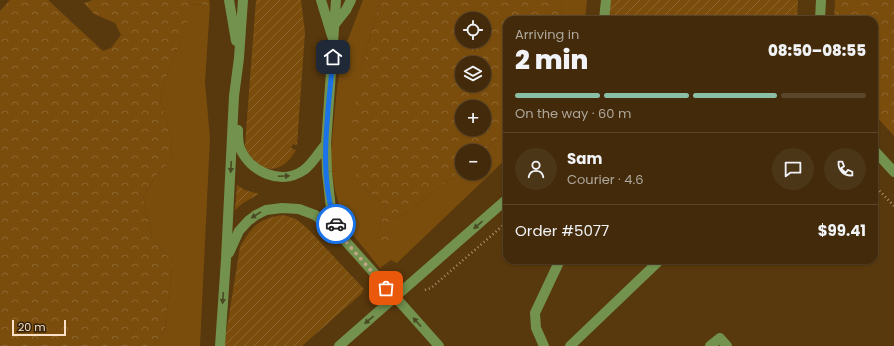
<!DOCTYPE html>
<meta charset="utf-8">
<style>
body{margin:0;font-family:Poppins,sans-serif;background:#4c3618;color:#f1f3f6;height:100vh;display:flex;flex-direction:column;font-size:15px;white-space:nowrap}
*{box-sizing:border-box;margin:0}
p{font-size:13px;color:#aea79c}
.icon{flex:none;width:22px;height:22px;fill:none;stroke:currentColor;stroke-width:2;stroke-linecap:round;stroke-linejoin:round}
.map{position:relative;flex:1;overflow:hidden}
.details{position:absolute;left:503px;top:16px;width:375px;height:248px;display:flex;flex-direction:column;background:#422a0a;border-radius:12px;box-shadow:0 1px 3px #0004,0 0 0 1px #5a462b}
.details>*{flex:none}
.fabs{position:absolute;left:455px;top:12px;display:grid;gap:8px}
.fabs a{display:grid;place-items:center;width:36px;height:36px;border-radius:50%;background:#422a0a;box-shadow:0 1px 3px #0004,0 0 0 1px #5a462b;font-size:20px}
.scale{position:absolute;left:12px;bottom:10px;width:54px;box-sizing:border-box;padding-left:4px;border:2px solid #f9e0c6;border-top:0;font-size:11px;line-height:14px;white-space:nowrap;color:#f9e0c6;-webkit-text-stroke:3px #34220b;paint-order:stroke}
.pin{position:absolute;display:grid;place-items:center;width:34px;height:34px;color:#fff;margin:-17px;border-radius:8px;box-shadow:0 2px 6px #0006}
.courier{position:absolute;display:grid;place-items:center;width:40px;height:40px;margin:-20px;border:3px solid #1a73e8;border-radius:50%;background:#fff;color:#222;box-shadow:0 1px 5px #0007}
.overview em{font-style:normal;font-weight:800}
.overview div{display:flex;flex-direction:column-reverse}
.overview{display:flex;align-items:center;justify-content:space-between;height:68px;padding:0 12px}
h1{font-size:26px;font-weight:800;line-height:30px}
.bar{display:grid;grid-template-columns:repeat(4,1fr);gap:6px 4px;align-content:center;height:48px;padding:0 12px}
.bar i{height:5px;border-radius:3px;background:#5a462b}
.bar .on{background:#8abfa5}
.bar p{grid-column:span 4}
.line{display:flex;align-items:center;gap:10px;padding:0 12px;border-top:1px solid #5a462b}
.line div{flex:1}
.round{display:grid;place-items:center;flex:none;width:42px;height:42px;border-radius:21px;background:#4c3618}
.map>svg:first-child{display:block}
</style>
<div class="map">
<svg width="894" height="346" viewBox="0 0 894 346">
<defs>
<pattern id="forest-crowns" width="20" height="18" patternUnits="userSpaceOnUse"><rect width="20" height="18" fill="#7a4d0d"/><path d="M2 6a3 3 0 1 1 6 0M12 15a3 3 0 1 1 6 0" fill="none" stroke="#8e662f"/></pattern>
<pattern id="garden-furrows" width="10" height="10" patternUnits="userSpaceOnUse"><rect width="10" height="10" fill="#7a4d0d"/><path d="M-1 1l2-2M0 10L10 0M9 11l2-2" fill="none" stroke="#8e662f"/></pattern>
</defs>
<rect width="100%" height="100%" fill="#58380d"/>
<!-- grass -->
<path fill="#7a4d0d" d="M363 0H380L361 70 360 185 386 206 379 229 394 219 410 211 462 169V173H484V151L507 130V158L397 263 391 260 380 268 348 229 341 212 335 190 330 160 337 89 342 55Z
M562 0H587L585 20H562L561 17Z
M189 4 210 5 205 82 210 138 200 346H152L164 333 173 262 152 239 143 197 155 177 171 161 172 143 160 97 169 69 178 48 187 21Z"/>
<!-- forest -->
<path fill="url(#forest-crowns)" fill-rule="evenodd" d="M10 0H48L103 51 111 48 121 35 115 23 94 14 84 3 93 0H209L210 5 189 4 188 21 178 48 169 69 160 97 172 143 171 161 155 177 143 197 152 239 173 262 164 333 152 346H0V11Z
M380 0H562L561 17 562 20H507V130L484 151H462V169L410 211 394 219 389 246 378 243 379 229 386 206 360 185 349 155 353 114 361 70ZM462 19H484V41H462ZM462 63H484V85H462ZM462 107H484V129H462Z
M835 0H894V136L874 114V20H834Z"/>
<!-- garden -->
<path fill="url(#garden-furrows)" d="M256 0H301L305 32 297 145 293 144 291 148 296 150C286 169 267 177 252 158 248 154 246 151 245 145Z
M609 0H798L797 20H608Z
M237 185 245 190 259 194 243 203 235 210Z
M283 215 296 219 307 228 364 289 361 294 302 346H224L240 247C251 227 259 218 283 215Z"/>
<g fill="none" stroke-linecap="round" stroke-linejoin="round">
<!-- path -->
<path stroke="#ae9270" stroke-width="2.5" stroke-dasharray="1 3" stroke-linecap="butt" d="M874 185 894 206
M425 290 431 288 507 222"/>
<!-- minor -->
<path stroke="#72924e" stroke-width="10" d="M229 0 236 41
M321 0 332 36
M336 0 326 144 327 172 331 209 341 236
M604 20 606 0
M820 20 821 0
M335 24 346 10 351 0
M238 130C238 135 238 143 240 148 250 172 281 186 304 170 313 163 319 152 326 144
M874 150 894 172
M229 253 239 231 248 221 256 215 266 210 282 208 299 209 315 215 341 236 439 346
M220 346 226 259 234 96 239 58 243 0
M339 346 507 199
M544 346 536 328 535 313 560 260
M570 346 660 260
M710 346 720 338 727 346"/>
</g>
<!-- one-way arrows -->
<defs><path id="oneway-solid" d="M-6-.8H1V-3.2L6.5 0L1 3.2V.8H-6Z"/></defs>
<g fill="#4a4922">
<use href="#oneway-solid" transform="translate(231 167) rotate(93)"/>
<use href="#oneway-solid" transform="translate(284 176) rotate(-2)"/>
<use href="#oneway-solid" transform="translate(256 215) rotate(148)"/>
<use href="#oneway-solid" transform="translate(478 225) rotate(139)"/>
<use href="#oneway-solid" transform="translate(223 298) rotate(94)"/>
<use href="#oneway-solid" transform="translate(369 320) rotate(140)"/>
<use href="#oneway-solid" transform="translate(417 322) rotate(-132)"/>
</g>
<g fill="none" stroke-linecap="round" stroke-linejoin="round">
<!-- done -->
<path stroke="#c1a585" stroke-width="4" stroke-dasharray="0 7.2" d="M336 224 341 236 386 288"/>
<!-- route -->
<path stroke="#1a73e8" stroke-width="5" d="M333 57C329 109 317 173 336 224"/>
</g>
</svg>
<div class="fabs">
<a><svg class="icon" aria-label="locate" viewBox="0 0 24 24"><circle cx="12" cy="12" r="6"/><path d="M12 2v4M12 18v4M2 12h4M18 12h4"/></svg></a>
<a><svg class="icon" aria-label="layers" viewBox="0 0 24 24"><path d="M12 4l9 5-9 5-9-5zM3 14l9 5 9-5"/></svg></a>
<a>+</a>
<a>−</a>
</div>
<div class="scale">20 m</div>
<div class="pin" style="left:386px;top:288px;background:#ea580c"><svg class="icon" aria-label="bag" viewBox="0 0 24 24"><path d="M5 8h14l-1 12H6zM9 8a3 3 0 0 1 6 0"/></svg></div>
<div class="pin" style="left:333px;top:57px;background:#1f2937"><svg class="icon" aria-label="home" viewBox="0 0 24 24"><path d="M3 11l9-7 9 7M6 9v11h12V9"/></svg></div>
<div class="courier" style="left:336px;top:224px"><svg class="icon" aria-label="car" viewBox="0 0 24 24"><path d="M5 17H2v-5l4-1 3-4h7l3 4 3 1v5h-3M9 17h6M6 11h13"/><circle cx="7" cy="17" r="2"/><circle cx="17" cy="17" r="2"/></svg></div>
<section class="details">
<div class="overview"><div><h1>2 min</h1><p>Arriving in</p></div><em>08:50–08:55</em></div>
<div class="bar"><i class="on"></i><i class="on"></i><i class="on"></i><i></i><p>On the way · 60 m</p></div>
<div class="line" style="height:72px"><a class="round"><svg class="icon" aria-label="person" viewBox="0 0 24 24"><circle cx="12" cy="8" r="4"/><path d="M4 21q1-7 8-7t8 7"/></svg></a><div><b>Sam</b><p>Courier · 4.6</p></div><a class="round"><svg class="icon" aria-label="chat" viewBox="0 0 24 24"><path d="M4 5h16v11H9l-5 4z"/></svg></a><a class="round"><svg class="icon" aria-label="phone" viewBox="0 0 24 24"><path d="M5 4h4l2 5-3 2q2 4 5 5l2-3 5 2v4C11 20 4 13 5 4z"/></svg></a></div>
<div class="line" style="height:52px"><div>Order #5077</div><b>$99.41</b></div>
</section>
</div>
